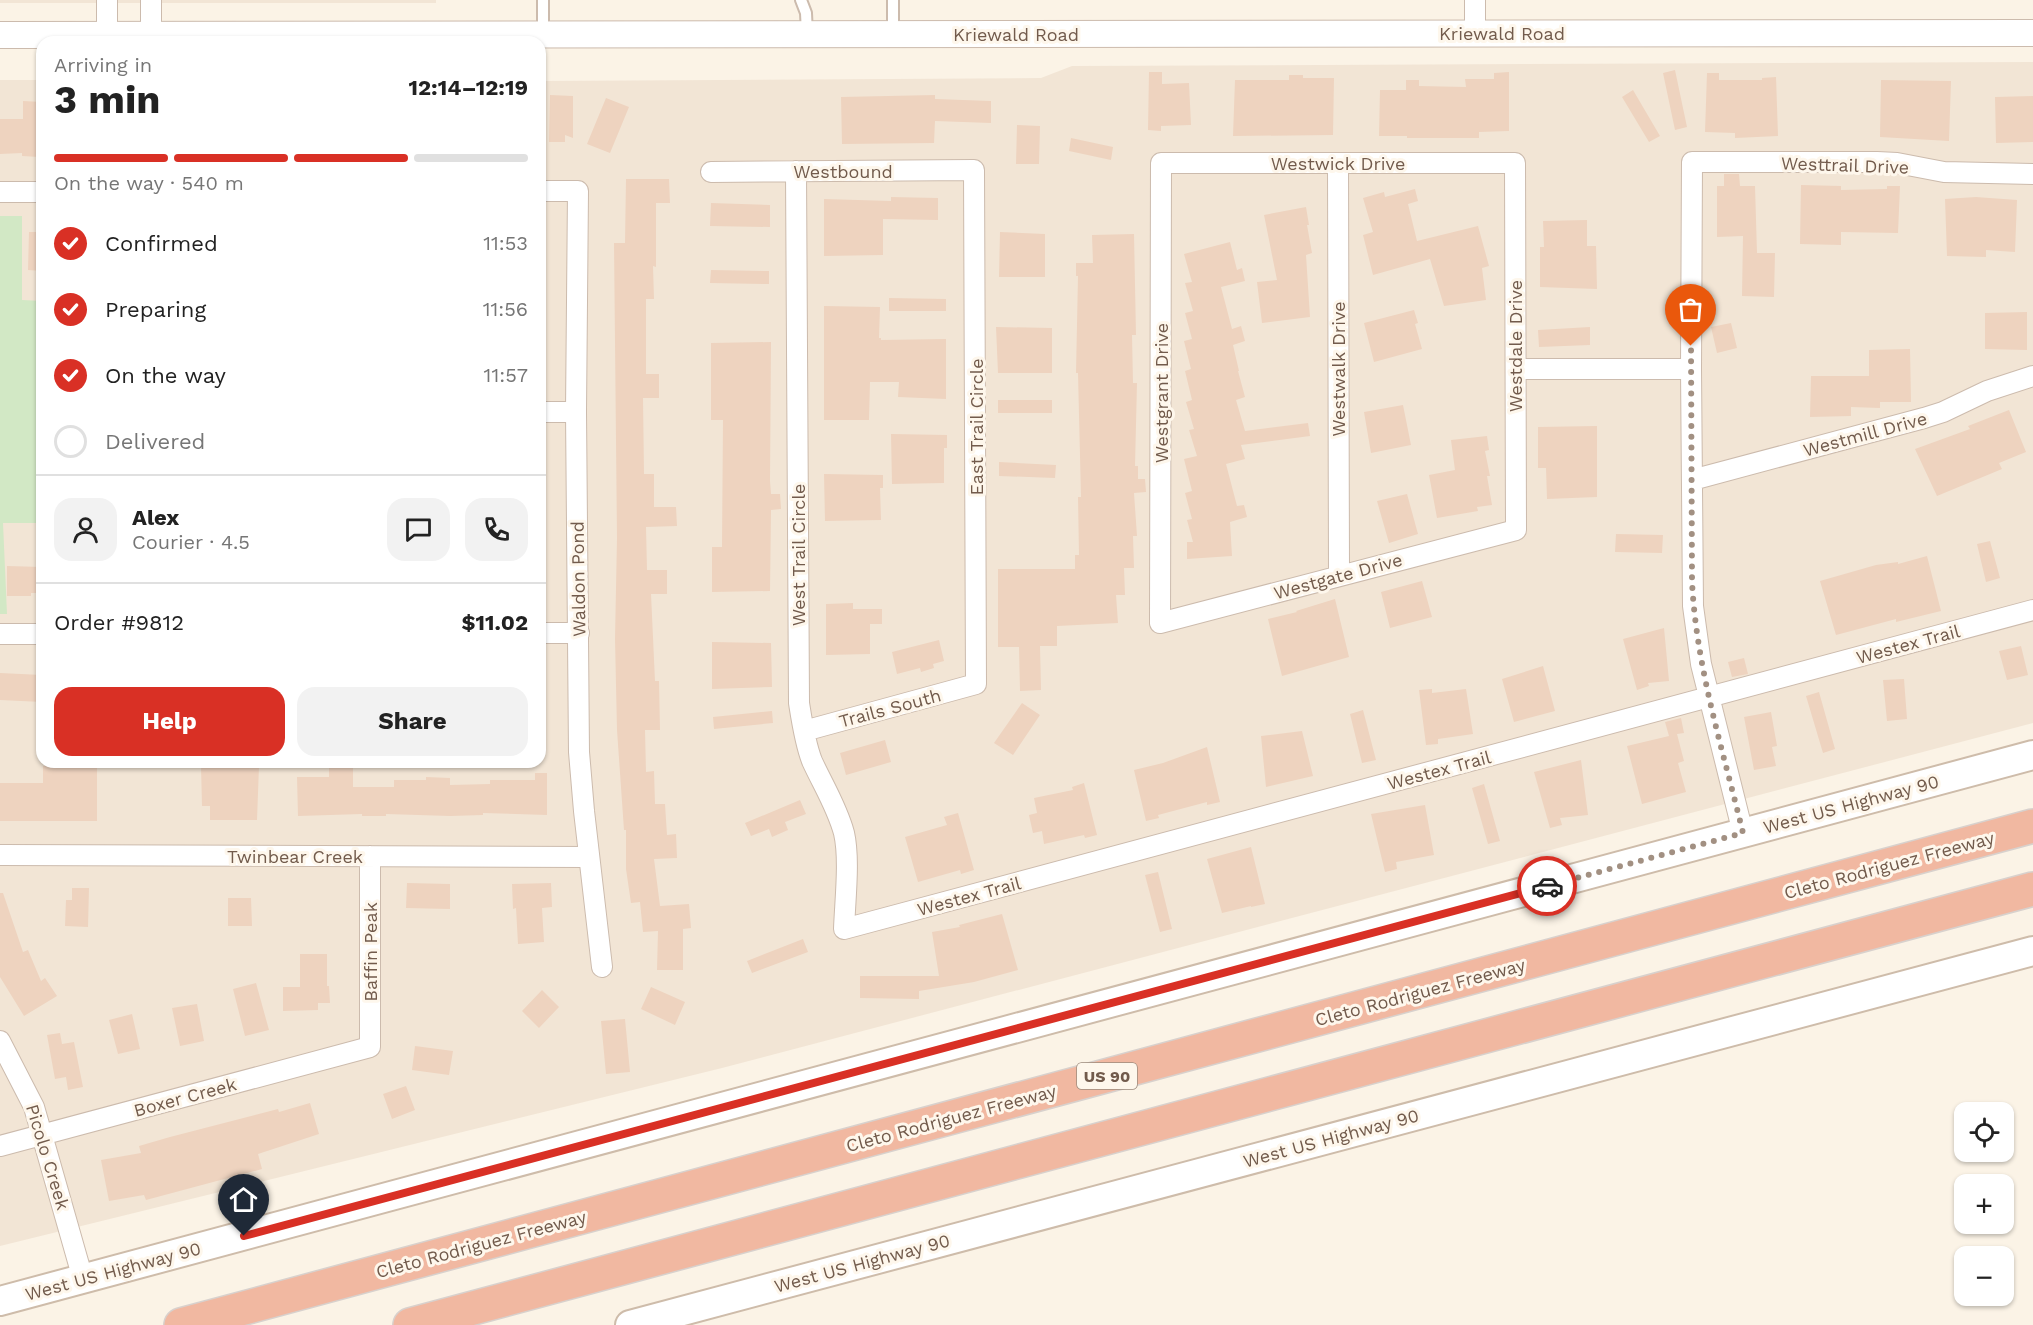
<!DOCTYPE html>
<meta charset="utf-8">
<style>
body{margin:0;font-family:"Work Sans",sans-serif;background:#f2f2f2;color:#222;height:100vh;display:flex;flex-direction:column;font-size:22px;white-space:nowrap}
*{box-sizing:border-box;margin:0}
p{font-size:20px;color:#767676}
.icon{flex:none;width:33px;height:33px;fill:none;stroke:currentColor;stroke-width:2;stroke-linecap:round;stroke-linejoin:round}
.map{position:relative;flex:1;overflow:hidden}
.side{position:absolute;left:36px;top:36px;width:510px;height:732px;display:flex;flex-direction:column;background:#fff;border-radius:18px;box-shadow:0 2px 4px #0004}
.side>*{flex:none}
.fabs{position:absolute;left:1954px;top:1102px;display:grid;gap:12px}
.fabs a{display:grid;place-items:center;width:60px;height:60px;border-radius:12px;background:#fff;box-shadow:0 2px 4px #0004;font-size:30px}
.pin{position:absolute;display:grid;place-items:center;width:51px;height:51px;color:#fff;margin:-62px -26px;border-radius:50% 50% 50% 0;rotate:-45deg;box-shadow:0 0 6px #0007}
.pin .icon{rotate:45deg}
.courier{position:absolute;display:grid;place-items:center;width:60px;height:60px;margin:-30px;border:4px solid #d93025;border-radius:50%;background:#fff;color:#222;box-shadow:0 2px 8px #0007}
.overview em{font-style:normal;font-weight:700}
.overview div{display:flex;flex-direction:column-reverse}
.overview{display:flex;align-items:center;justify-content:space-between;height:102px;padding:0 18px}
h1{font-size:39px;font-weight:700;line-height:45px}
.bar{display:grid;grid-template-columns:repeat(4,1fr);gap:9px 6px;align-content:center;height:72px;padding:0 18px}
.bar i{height:8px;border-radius:4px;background:#e0e0e0}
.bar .active{background:#d93025}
.bar p{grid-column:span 4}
.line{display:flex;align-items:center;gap:15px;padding:0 18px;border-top:2px solid #e0e0e0}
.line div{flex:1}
.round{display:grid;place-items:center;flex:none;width:63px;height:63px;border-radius:18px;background:#f2f2f2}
ol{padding:0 18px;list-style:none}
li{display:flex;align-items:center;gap:18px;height:66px}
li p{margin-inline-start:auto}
li .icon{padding:6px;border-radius:50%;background:#d93025;color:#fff;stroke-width:4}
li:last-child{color:#767676}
li i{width:33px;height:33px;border:3px solid #e0e0e0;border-radius:50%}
.action{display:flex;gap:12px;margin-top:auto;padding:12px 18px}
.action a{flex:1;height:69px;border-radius:18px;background:#d93025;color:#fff;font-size:24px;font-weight:700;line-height:69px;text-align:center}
.action a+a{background:#f2f2f2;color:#222}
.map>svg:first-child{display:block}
</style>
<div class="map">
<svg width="2033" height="1325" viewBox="0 0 2033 1325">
<rect width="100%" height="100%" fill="#fbf3e6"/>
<!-- residential -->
<path fill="#f2e5d5" d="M0 0H436V3H0Z
M2033 62V723L722 1068 0 1246V80H42V762H540V81L1041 78 1072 66Z"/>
<!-- green -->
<path fill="#d2e8c5" d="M0 216H22V300L42 301V523H3L7 614H0Z"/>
<!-- building -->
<path fill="#eed3bf" d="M1675 70 1687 127 1675 130 1663 73Z
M1149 72H1162V84L1189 83 1191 125 1161 126V131L1148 130Z
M1509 72V131L1479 132V138H1407V136H1379L1380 90H1406V80H1419V86L1466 87 1465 79H1494V73Z
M1707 73H1719V80H1762V78L1776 77 1778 136 1735 138V133L1705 132Z
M1289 75H1303V78H1334L1333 135 1233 136 1235 80H1289Z
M1881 80 1951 81 1949 141 1880 137Z
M1633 90 1660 136 1649 142 1622 97Z
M550 95 573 96V138L565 135V142H549Z
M935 95V99L991 101V123L935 121 934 143 842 144 841 97Z
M2033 96V142L1996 143 1995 97Z
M606 98 629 107 610 153 587 144Z
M23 101 42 102V143H39V157L22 156V153L0 154V119H23Z
M1017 125 1040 126 1039 164H1016Z
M1071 138 1113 147 1111 160 1069 151Z
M1724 174H1739L1740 186H1755L1757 253H1775L1774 297 1742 296 1743 236 1717 237V186H1724Z
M626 179H669L670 203H656V267L653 266 654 299H646V374H659V398H643L644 474H654V507H676L677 526 646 527 647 570H667V594H651L655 681H659L660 730H645L646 772 654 771 655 804H665L667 835 676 834 677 858 654 859 660 906 689 904 691 928 683 929V970H657L658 931 643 932 640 902 631 903 626 869V830H624L617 730 615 639 617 538 614 243H625Z
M1801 185 1841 186V190L1887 189V186H1900L1898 233 1841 232V245L1800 244Z
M1415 189 1418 201 1408 204 1417 241 1478 226 1489 266 1482 268 1486 300 1444 306 1430 259 1373 275 1363 235 1373 232 1363 198 1384 192 1385 197Z
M891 197 938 198V220L883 219V255L824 256V199L891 201Z
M1976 197 2017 200 2015 252 1986 250V257L1947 256 1945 199Z
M711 203 770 205V227L710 226Z
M1306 207 1309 225H1307L1312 253 1306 255 1310 317 1262 323 1257 282 1277 280 1264 215Z
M1587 220V246H1596L1597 289 1540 287V247H1544L1543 221Z
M29 232H42V271L28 270Z
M1000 232 1045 234V277H999Z
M1134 234 1136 335H1132L1133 383H1137L1135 466H1138V479H1145L1146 492 1134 493 1137 536H1133L1134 568H1124L1125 595H1116L1118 623 1057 626V646H1040L1041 690 1020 691 1019 647H998V569H1075V555H1079L1078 497H1081L1078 373H1076L1078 276H1076V263H1093L1092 235Z
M1230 242 1237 270 1242 268 1245 281 1221 287 1232 329 1241 326 1245 341 1233 345 1239 371H1238L1245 397 1236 400 1245 431 1308 423 1310 436 1241 445 1245 459 1226 464 1237 506 1244 505 1247 517 1230 522 1232 556 1187 559V542H1193L1187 520 1192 519 1185 493 1192 491 1184 459 1197 456 1189 430 1194 429 1186 402 1192 400 1185 371 1191 369 1184 341 1192 339 1185 313 1193 311 1185 283 1192 282 1184 254Z
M711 270 769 271V284L710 283Z
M889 298 946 299V311H889Z
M824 306 880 307 879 338H881V340L946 339V399L898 397 899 382H870L869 420H824Z
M1414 310 1418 323 1415 324 1422 349 1374 362 1364 323Z
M2027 312V350L1985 349V313Z
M1731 323 1737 348 1717 353 1711 327Z
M996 327 1052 328V373H998Z
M1590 327V345L1539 347 1538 330Z
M771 342 770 481 771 494H780L781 509 771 510 770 591 712 592V547H722L723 420H711V343Z
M1910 349 1911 402H1880V408L1851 407V416L1810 417 1811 376H1869V350Z
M998 400H1052V413H998Z
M1403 405 1411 445 1371 453 1364 412Z
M2009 410 2026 452 1999 463 2002 469 1937 496 1915 449 1970 429 1968 426Z
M1597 426V497L1547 499 1546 468H1538V427Z
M891 434 947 435V448H944V483L892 484Z
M1487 436 1489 450 1485 451 1490 476H1487L1492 505 1477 507 1478 511 1437 518 1429 475 1455 470 1451 440Z
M999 462 1056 465 1055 478 999 476Z
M824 474 883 475V488H880L881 520 825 521Z
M1407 494 1418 534 1389 543 1377 501Z
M1616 534 1663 535 1662 553 1615 552Z
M1990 541 2000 578 1986 582 1977 544Z
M1927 556 1941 611 1896 622V619L1836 635 1820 581 1876 565 1898 562V564Z
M7 566 42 567V593H31V596H7Z
M1422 581 1432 617 1390 628 1381 592Z
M1335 599 1349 657 1282 676 1268 619 1297 612 1296 611Z
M853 603V609H882V624H870V654L826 655V604Z
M1664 628 1669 681 1648 683 1649 686 1637 690 1623 639Z
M939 640 944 661 933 664 934 668 921 672 920 668 897 674 892 652Z
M712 642 771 643 772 687 712 689Z
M2021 646 2028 675 2007 680 1999 651Z
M1744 658 1748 674 1732 677 1728 662Z
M1543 666 1555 711 1514 722 1502 679Z
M0 673 42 675V702L0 700Z
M1904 679 1907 719 1887 721 1883 680Z
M1432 689V693L1466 689 1473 734 1438 739V744L1426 745 1419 690Z
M1819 692 1835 749 1823 753 1806 696Z
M1022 703 1040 715 1013 755 994 743Z
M1363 710 1376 760 1362 763 1350 714Z
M772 711 773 723 714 729 713 717Z
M1771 712 1777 746 1772 747 1776 766 1754 770 1744 717Z
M1681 718 1684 733 1677 734 1684 761 1678 763 1686 792 1642 804 1627 746 1669 736 1665 722Z
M1302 731 1313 776 1266 787 1261 736Z
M885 740 891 762 846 775 840 753Z
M1207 747 1220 802 1207 805V802L1158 815 1159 818 1146 821 1134 770 1163 763Z
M1581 760 1588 815 1560 818 1562 825 1550 828 1534 772Z
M329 762H353V787H394V780H426V777L450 778V785L490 784V780H535V773H547V815L483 813V815L450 816 386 814V816H362V814L298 816 297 777H329Z
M65 765V767H97V821H0V783H43V766Z
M201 766H259L257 820H210V806H202Z
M1084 783 1097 835 1085 838 1084 835 1044 844 1042 831 1033 833 1029 815 1037 813 1034 798 1073 790 1072 787Z
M1484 784 1500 841 1488 844 1472 788Z
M800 800 806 814 785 822 788 830 772 837 769 829 751 836 745 823Z
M1425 805 1434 855 1396 862 1397 869 1385 872 1371 814Z
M958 813 974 870 961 874 960 870 918 882 905 837 947 825 944 817Z
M1251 847 1265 904 1251 907V906L1222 913 1207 859Z
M1158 872 1172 929 1160 932 1145 875Z
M407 883 450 884V909L406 908Z
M551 883 552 907 542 908 544 942 518 944 516 908 513 909 512 884Z
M72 888H89L88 927 65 926 66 900H72Z
M0 893H3L23 952 28 950 41 981 45 978 57 996 24 1016 0 977Z
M228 898H251L252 926H228Z
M1002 914 1018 970 974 982 919 991V999L860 998V976H939L932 932 960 927 959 925Z
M803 939 808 952 752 973 747 961Z
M300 954H327V986H329L330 1003H318V1010L283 1011V987H300Z
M256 983 269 1030 245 1036 233 989Z
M651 987 685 1002 675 1025 641 1009Z
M542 990 559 1007 539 1028 522 1011Z
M197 1004 204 1041 180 1046 172 1008Z
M132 1014 140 1049 118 1054 109 1020Z
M625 1019 630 1072 606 1074 601 1021Z
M60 1033 62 1044 74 1042 83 1087 68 1090 66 1077 55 1079 47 1035Z
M415 1046 453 1051 449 1075 412 1070Z
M406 1086 415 1110 392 1119 383 1094Z
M310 1103 319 1134 258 1154 262 1169 146 1200 144 1195 109 1201 101 1160 141 1153 139 1146 170 1137 278 1109 279 1112Z"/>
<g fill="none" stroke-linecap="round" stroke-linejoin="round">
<!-- service casing -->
<g stroke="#ccbbad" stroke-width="14">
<path id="service" d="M543 0V34
M801 0 806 13 807 34
M893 0V34"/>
</g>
<!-- minor casing -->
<g stroke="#ccbbad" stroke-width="22">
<path id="minor" d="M107 0V35
M151 0V35
M1475 0V33
M1161 163H1515L1516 530 1160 623Z
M1338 163 1339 575
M796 171 799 703C802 722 805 743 812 761 823 785 837 807 844 833 850 859 845 901 844 929L2033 610
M711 172 974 170 976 684 804 731
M540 191H578L576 412 579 752 584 811 602 967
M0 192H42
M1516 369H1691
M540 412H576
M1692 480 1924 418 1943 412 1987 391 2033 376
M540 633H579
M0 634H42
M1743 833 1701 664 1693 606 1691 369 1692 162H1877L1897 163 1944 172 2033 174
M0 855 589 857
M0 1041 34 1107 83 1279
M0 1146 370 1047V856"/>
</g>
<!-- tertiary casing -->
<g stroke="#ccbbad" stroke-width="28">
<path id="tertiary" d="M0 35 2033 33"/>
</g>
<!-- secondary casing -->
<g stroke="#cebcaa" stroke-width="32">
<path id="secondary" d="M0 1301 2033 755
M630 1325 2033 951"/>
</g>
<!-- motorway casing -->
<g stroke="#d8d1cd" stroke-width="36">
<path id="motorway" d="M181 1325 2033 826
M410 1325 2033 889"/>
</g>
<!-- service -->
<use href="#service" stroke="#fff" stroke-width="10"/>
<!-- minor -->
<use href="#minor" stroke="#fff" stroke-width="20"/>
<!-- tertiary -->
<use href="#tertiary" stroke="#fff" stroke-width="26"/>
<!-- secondary -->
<use href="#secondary" stroke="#fff" stroke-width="28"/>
<!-- motorway -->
<use href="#motorway" stroke="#f1b8a1" stroke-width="33"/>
</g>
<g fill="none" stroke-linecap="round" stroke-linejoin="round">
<!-- done -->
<path stroke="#a29082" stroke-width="6" stroke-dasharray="0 10.8" d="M1547 886 1743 833C1723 750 1696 667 1692 581L1691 346"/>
<!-- route -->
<path stroke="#d93025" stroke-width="8" d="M244 1236 1547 886"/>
</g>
<g text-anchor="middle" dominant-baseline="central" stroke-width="6" stroke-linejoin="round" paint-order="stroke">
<!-- shield labels -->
<rect fill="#fef7ec" stroke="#9c8a7c" stroke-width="1.5" x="1077" y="1063" width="60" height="26" rx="4.5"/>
<g font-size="16" font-weight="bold" fill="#725b4c">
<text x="1107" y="1076">US 90</text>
</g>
<!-- street labels -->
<g font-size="18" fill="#725b4c" stroke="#fef7ec">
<text x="1502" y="33">Kriewald Road</text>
<text x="1016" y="34">Kriewald Road</text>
<text x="1338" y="163">Westwick Drive</text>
<text transform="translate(1845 165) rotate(2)">Westtrail Drive</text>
<text x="843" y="171">Westbound</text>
<text transform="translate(1515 346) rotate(-90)">Westdale Drive</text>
<text transform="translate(1338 369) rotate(-90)">Westwalk Drive</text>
<text transform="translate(1161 393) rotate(-90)">Westgrant Drive</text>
<text transform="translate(976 427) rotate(-90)">East Trail Circle</text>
<text transform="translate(1865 434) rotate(-15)">Westmill Drive</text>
<text transform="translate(798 555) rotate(-90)">West Trail Circle</text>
<text transform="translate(1338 576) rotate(-15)">Westgate Drive</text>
<text transform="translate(578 579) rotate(-91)">Waldon Pond</text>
<text transform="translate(1908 644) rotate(-15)">Westex Trail</text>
<text transform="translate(890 708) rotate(-15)">Trails South</text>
<text transform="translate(1439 770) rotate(-15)">Westex Trail</text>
<text transform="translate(1851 804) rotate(-15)">West US Highway 90</text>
<text x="295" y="856">Twinbear Creek</text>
<text transform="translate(1889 865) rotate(-15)">Cleto Rodriguez Freeway</text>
<text transform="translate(969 896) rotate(-15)">Westex Trail</text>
<text transform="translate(370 952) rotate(-90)">Baffin Peak</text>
<text transform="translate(1420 992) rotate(-15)">Cleto Rodriguez Freeway</text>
<text transform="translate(185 1097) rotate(-15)">Boxer Creek</text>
<text transform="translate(951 1118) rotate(-15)">Cleto Rodriguez Freeway</text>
<text transform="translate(1331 1138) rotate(-15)">West US Highway 90</text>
<text transform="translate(48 1157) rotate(73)">Picolo Creek</text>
<text transform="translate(481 1244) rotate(-15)">Cleto Rodriguez Freeway</text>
<text transform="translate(862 1263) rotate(-15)">West US Highway 90</text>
<text transform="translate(113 1271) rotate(-15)">West US Highway 90</text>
</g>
</g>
</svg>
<div class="fabs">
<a><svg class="icon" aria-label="locate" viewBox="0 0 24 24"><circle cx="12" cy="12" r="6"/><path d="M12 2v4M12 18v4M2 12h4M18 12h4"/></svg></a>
<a>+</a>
<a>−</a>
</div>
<div class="pin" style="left:1691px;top:346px;background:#ea580c"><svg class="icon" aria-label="bag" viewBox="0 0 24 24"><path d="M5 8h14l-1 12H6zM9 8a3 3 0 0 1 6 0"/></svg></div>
<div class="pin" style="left:244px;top:1236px;background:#1f2937"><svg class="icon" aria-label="home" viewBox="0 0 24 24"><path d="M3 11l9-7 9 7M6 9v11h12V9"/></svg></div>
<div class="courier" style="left:1547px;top:886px"><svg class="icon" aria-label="car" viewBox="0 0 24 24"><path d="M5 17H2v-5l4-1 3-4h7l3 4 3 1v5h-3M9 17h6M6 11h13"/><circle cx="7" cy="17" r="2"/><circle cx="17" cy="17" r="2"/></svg></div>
<section class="side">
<div class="overview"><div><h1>3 min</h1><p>Arriving in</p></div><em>12:14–12:19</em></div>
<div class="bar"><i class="active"></i><i class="active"></i><i class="active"></i><i></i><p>On the way · 540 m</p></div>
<ol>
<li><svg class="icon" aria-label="check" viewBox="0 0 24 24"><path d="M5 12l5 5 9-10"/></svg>Confirmed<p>11:53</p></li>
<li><svg class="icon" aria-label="check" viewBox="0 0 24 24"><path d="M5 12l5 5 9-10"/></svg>Preparing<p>11:56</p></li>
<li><svg class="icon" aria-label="check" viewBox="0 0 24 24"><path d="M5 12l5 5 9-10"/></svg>On the way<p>11:57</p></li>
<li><i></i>Delivered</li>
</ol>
<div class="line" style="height:108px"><a class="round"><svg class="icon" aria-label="person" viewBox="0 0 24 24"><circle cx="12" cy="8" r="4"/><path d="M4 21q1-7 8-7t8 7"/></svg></a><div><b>Alex</b><p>Courier · 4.5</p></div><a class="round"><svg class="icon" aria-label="chat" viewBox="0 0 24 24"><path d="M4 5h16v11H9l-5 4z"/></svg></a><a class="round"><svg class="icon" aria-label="phone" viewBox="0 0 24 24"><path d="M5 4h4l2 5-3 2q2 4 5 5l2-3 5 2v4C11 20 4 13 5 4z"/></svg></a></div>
<div class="line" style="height:78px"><div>Order #9812</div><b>$11.02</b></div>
<div class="action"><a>Help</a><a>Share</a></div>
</section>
</div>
